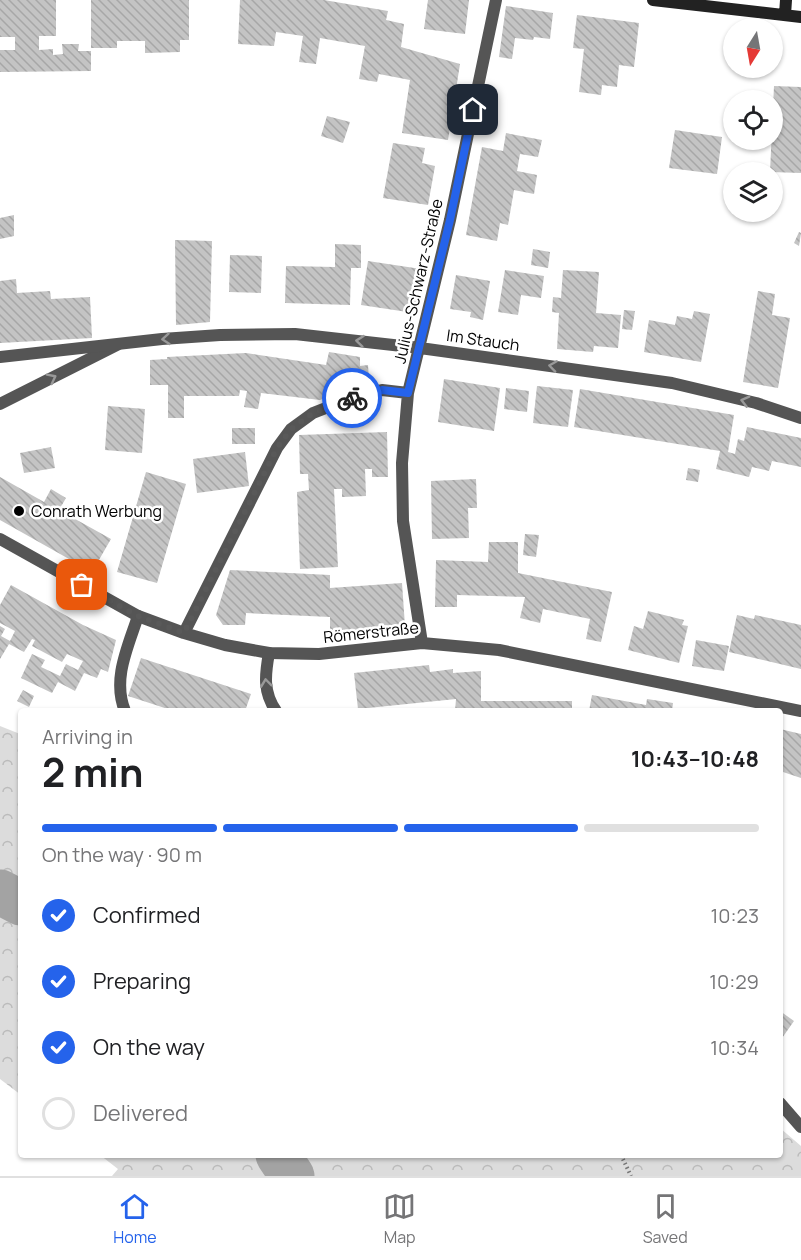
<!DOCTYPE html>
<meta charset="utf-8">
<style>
body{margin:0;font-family:Manrope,sans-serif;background:#f2f2f2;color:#202124;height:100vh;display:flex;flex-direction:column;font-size:22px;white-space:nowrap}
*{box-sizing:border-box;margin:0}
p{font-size:20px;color:#757577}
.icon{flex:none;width:33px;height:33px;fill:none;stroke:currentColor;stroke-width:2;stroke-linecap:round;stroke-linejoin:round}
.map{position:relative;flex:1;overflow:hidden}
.drawer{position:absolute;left:18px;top:708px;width:765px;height:450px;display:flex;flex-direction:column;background:#fff;border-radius:6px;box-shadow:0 2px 4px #0004}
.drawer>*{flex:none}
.needle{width:39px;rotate:191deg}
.buttons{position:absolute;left:723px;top:18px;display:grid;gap:12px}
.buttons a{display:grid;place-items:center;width:60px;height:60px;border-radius:50%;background:#fff;box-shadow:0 2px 4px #0004;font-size:30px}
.pin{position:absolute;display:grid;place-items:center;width:51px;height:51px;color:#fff;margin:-26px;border-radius:12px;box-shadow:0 3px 9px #0006}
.courier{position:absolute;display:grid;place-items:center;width:60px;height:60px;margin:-30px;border:4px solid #2563eb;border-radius:50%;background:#fff;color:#222;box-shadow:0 2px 8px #0007}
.summary em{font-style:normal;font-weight:700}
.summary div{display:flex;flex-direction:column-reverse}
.summary{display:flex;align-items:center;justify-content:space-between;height:102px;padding:0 24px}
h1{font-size:39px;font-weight:700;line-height:45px}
.bar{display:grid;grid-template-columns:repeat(4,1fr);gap:9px 6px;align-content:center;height:72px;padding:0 24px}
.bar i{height:8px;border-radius:4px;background:#e0e0e0}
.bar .on{background:#2563eb}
.bar p{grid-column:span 4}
ol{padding:0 24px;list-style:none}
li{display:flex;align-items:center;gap:18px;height:66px}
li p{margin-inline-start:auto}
li .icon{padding:6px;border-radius:50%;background:#2563eb;color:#fff;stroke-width:4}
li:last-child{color:#757577}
li i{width:33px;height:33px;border:3px solid #e0e0e0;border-radius:50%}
.tab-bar{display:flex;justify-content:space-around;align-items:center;height:84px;border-top:2px solid #e0e0e0;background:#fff;font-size:16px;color:#757577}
.tab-bar a{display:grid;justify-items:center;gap:3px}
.tab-bar .on{color:#2563eb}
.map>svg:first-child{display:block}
</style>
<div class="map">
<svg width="801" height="1176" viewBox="0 0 801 1176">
<defs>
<pattern id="forest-crowns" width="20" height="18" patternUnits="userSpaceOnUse" patternTransform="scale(1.5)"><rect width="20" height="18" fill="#dcdcdc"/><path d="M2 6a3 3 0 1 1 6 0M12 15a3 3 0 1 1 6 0" fill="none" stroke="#bbb"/></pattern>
<pattern id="building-back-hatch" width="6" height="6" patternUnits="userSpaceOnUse" patternTransform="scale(1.5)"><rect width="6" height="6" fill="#c4c4c4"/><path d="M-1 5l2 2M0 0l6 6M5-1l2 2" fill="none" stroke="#a7a7a7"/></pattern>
</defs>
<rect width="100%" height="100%" fill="#fff"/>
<!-- forest -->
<path fill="url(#forest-crowns)" d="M0 726 20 734 21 736V1095L0 1079Z
M780 1128 801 1146V1176H112L118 1169 100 1155H780Z"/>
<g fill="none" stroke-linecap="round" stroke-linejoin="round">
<!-- river -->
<path stroke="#a3a3a3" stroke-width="45" d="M0 892 21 903
M278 1155 292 1176"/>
</g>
<!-- building -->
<path fill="url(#building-back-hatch)" d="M0 0H56V36H39V50L53 49V55L63 54 62 44H79L78 51H91V71L0 72V50H15V37H0Z
M91 0H189V40H180V52L145 53V41H117V48H91Z
M240 0H324L388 11 386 20 404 24 401 47 460 64 448 140 402 133 410 80 379 74 377 82 359 79 365 46 320 38 316 64 299 62 303 36 276 32 274 46 238 44Z
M428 0H469L465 34 424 29Z
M506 6 553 13 550 39 534 37 533 40 515 38 512 59 499 57Z
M577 15 639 23 634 67 619 65 617 87 602 85 601 95 579 92 584 49 573 48Z
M774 86 801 87V173L770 172Z
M327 116 350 122 343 143 321 136Z
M675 130 722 137 717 174 669 168Z
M506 133 542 140 538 157 520 154 517 171 537 175 534 194 514 190 508 225 500 223 497 241 466 235 482 147 503 151Z
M393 143 425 148 422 163 435 166 428 205 383 198Z
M14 215V236L0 239V218Z
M799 232 801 233 799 246 794 243Z
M175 240 212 241 210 322 176 325Z
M335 244 361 245V268H351L350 305 285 303 286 266 335 267Z
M533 249 550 252 548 268 531 265Z
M230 255 262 256 261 293 229 292Z
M368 261 421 269 414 313 361 305Z
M505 270 544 276 541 298 521 295 518 315 498 312Z
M563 270 599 272 596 313 621 315 618 348 594 346 593 352 557 349 559 313 552 312 553 297 561 298Z
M456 275 490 281 483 320 470 317 471 312 450 309Z
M16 279 17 293 50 291 51 299 90 297 92 338 0 343V281Z
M758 291 775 294 772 315 790 318 778 388 743 382Z
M624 310 635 311 632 330 622 329Z
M694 311 710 314 701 362 644 352 649 320 675 325 677 316 692 319Z
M329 352 360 357V366L368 365 369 380 361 382V384L320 400 261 393 258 409 244 407 247 391 240 390 239 396H184V418H168V385H150V360L167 359V357L246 353 326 365Z
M444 379 500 388 494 431 438 422Z
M537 386 573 390 568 427 533 423Z
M506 388 529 391 527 412 504 409Z
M580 389 734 415 728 452 735 454 738 439 744 441 747 427 801 438V467L772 461 769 471 752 467 749 477 716 469 720 451 574 427Z
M108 406 145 409 142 453 105 450Z
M232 428H255V444H232Z
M387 432 388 477H372V469H365L366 496 342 497V489H334L338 567 300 569 297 492 309 490 308 474H300L299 435Z
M51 447 55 468 24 473 20 453Z
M245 452 249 486 197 493 193 459Z
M688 468 700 470 698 482 686 480Z
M146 472 186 484 157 583 117 572Z
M0 477 44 502 51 489 66 498 59 510 111 539 92 572 0 520Z
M476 479 477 508H468L469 538 432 539 431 481Z
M525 534 539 535 536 557 523 555Z
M489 542H518V573L612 592 601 642 586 639 590 619 543 609 540 623 520 618 525 597 457 595V607H435L436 560 488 562Z
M230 570 330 575V588L402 583 405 626 330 632V617L246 613 245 625H223L216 615Z
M11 585 83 625 116 640 108 672 101 669 97 678 84 673 75 691 58 682 52 693 21 678 32 654 45 660 41 667 60 676 66 664 78 670 83 661 67 654 62 662 32 646 35 640 32 639 24 652 9 644 0 659V626L5 629 1 636 10 641 15 631 0 623V605Z
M648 611 684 620 682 625 688 626 679 663 628 650 634 626 643 629Z
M737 615 754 619 755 615 801 625V669L729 652Z
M696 640 729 646 724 671 692 666Z
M141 658 251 694 245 711H174L128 696Z
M429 665 430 672 453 669V673L481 671V701H572V711H455L456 699 358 709 354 673Z
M23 690 34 696 29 707 17 701Z
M592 695 646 705 647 699 673 703 672 711H589Z
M780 729 801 734V778L780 771Z
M780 1011 794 1021 780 1041Z"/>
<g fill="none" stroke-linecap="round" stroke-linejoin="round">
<!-- path -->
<path stroke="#777" stroke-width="4" stroke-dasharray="1.5 3" stroke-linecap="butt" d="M621 1155 631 1176"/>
<!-- lane -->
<path stroke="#555" stroke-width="12" d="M0 404 117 345
M269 653C265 675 263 692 276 711
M125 711C112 679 128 647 138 616
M780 1103 801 1127"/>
<!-- street -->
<path stroke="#555" stroke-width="12" d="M0 357 162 339 220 335 295 334 420 348 672 383 756 403 801 418
M0 539 138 616 184 633 225 645 269 653 319 654 422 643 499 650 801 711
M184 633 277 448 291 429 313 413 354 397 382 390 408 393
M422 643 403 521 402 463 408 393 450 220 496 0"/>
<!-- secondary -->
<path stroke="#222" stroke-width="12" d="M653 0 801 17
M785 15 786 0"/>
</g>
<!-- one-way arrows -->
<defs><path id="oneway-chevron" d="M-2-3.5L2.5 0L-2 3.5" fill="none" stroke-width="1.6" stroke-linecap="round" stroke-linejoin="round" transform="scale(1.5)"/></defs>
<g stroke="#999">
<use href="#oneway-chevron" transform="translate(166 339) rotate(175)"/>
<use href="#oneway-chevron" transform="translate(360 341) rotate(-174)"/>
<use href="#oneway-chevron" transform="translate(553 366) rotate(-172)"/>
<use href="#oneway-chevron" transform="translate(52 378) rotate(-27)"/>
<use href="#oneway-chevron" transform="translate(745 401) rotate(-166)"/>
<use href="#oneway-chevron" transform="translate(266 683) rotate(-97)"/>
</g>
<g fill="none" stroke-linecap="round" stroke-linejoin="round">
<!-- done -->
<path stroke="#595959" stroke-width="6" stroke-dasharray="0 10.8" d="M82 585 138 616 184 633 277 448 291 429 313 413 352 398"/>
<!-- route -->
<path stroke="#2563eb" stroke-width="8" d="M352 398 382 390 408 393 450 220 473 110"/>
</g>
<!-- markers -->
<circle fill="#000" stroke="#fff" stroke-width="2" cx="19" cy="511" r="6"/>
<g text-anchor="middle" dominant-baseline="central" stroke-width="5" stroke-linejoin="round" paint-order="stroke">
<!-- street labels -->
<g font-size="16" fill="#000" stroke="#fff">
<text transform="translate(418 281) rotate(-77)">Julius-Schwarz-Straße</text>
<text transform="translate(483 340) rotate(8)">Im Stauch</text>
<text transform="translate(371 632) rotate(-6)">Römerstraße</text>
</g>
<!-- poi labels -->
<g font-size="16" fill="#000" stroke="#fff" text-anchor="start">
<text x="31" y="511">Conrath Werbung</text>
</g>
</g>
</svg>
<div class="buttons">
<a><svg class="needle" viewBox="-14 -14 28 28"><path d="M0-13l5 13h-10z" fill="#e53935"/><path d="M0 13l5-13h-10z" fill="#757577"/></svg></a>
<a><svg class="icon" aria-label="locate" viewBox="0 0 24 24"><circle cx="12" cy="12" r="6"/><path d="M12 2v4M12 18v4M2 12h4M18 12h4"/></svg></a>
<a><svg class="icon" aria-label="layers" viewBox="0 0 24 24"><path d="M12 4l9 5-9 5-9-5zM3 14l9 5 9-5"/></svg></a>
</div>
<div class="pin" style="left:82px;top:585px;background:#ea580c"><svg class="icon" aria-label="bag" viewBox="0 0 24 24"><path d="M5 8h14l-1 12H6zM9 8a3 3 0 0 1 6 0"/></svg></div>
<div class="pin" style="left:473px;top:110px;background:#1f2937"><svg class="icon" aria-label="home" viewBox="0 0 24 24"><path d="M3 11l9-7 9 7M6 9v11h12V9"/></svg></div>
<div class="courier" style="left:352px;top:398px"><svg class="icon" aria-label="bike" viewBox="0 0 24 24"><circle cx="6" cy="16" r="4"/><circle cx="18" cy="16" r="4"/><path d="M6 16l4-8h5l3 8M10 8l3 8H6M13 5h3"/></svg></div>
<section class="drawer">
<div class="summary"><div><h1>2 min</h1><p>Arriving in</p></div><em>10:43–10:48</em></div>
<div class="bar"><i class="on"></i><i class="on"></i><i class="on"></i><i></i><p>On the way · 90 m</p></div>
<ol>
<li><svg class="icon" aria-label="check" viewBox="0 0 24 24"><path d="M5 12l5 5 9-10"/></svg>Confirmed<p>10:23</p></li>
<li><svg class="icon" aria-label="check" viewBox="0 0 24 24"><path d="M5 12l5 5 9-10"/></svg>Preparing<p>10:29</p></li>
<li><svg class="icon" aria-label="check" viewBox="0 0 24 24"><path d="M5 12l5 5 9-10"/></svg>On the way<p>10:34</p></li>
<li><i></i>Delivered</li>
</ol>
</section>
</div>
<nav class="tab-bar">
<a class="on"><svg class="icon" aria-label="home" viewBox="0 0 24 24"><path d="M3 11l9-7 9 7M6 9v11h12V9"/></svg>Home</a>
<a><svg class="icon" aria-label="map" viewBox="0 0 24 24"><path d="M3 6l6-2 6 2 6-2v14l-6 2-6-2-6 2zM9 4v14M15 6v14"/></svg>Map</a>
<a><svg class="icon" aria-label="saved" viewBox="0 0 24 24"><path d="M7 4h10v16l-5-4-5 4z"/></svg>Saved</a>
</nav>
